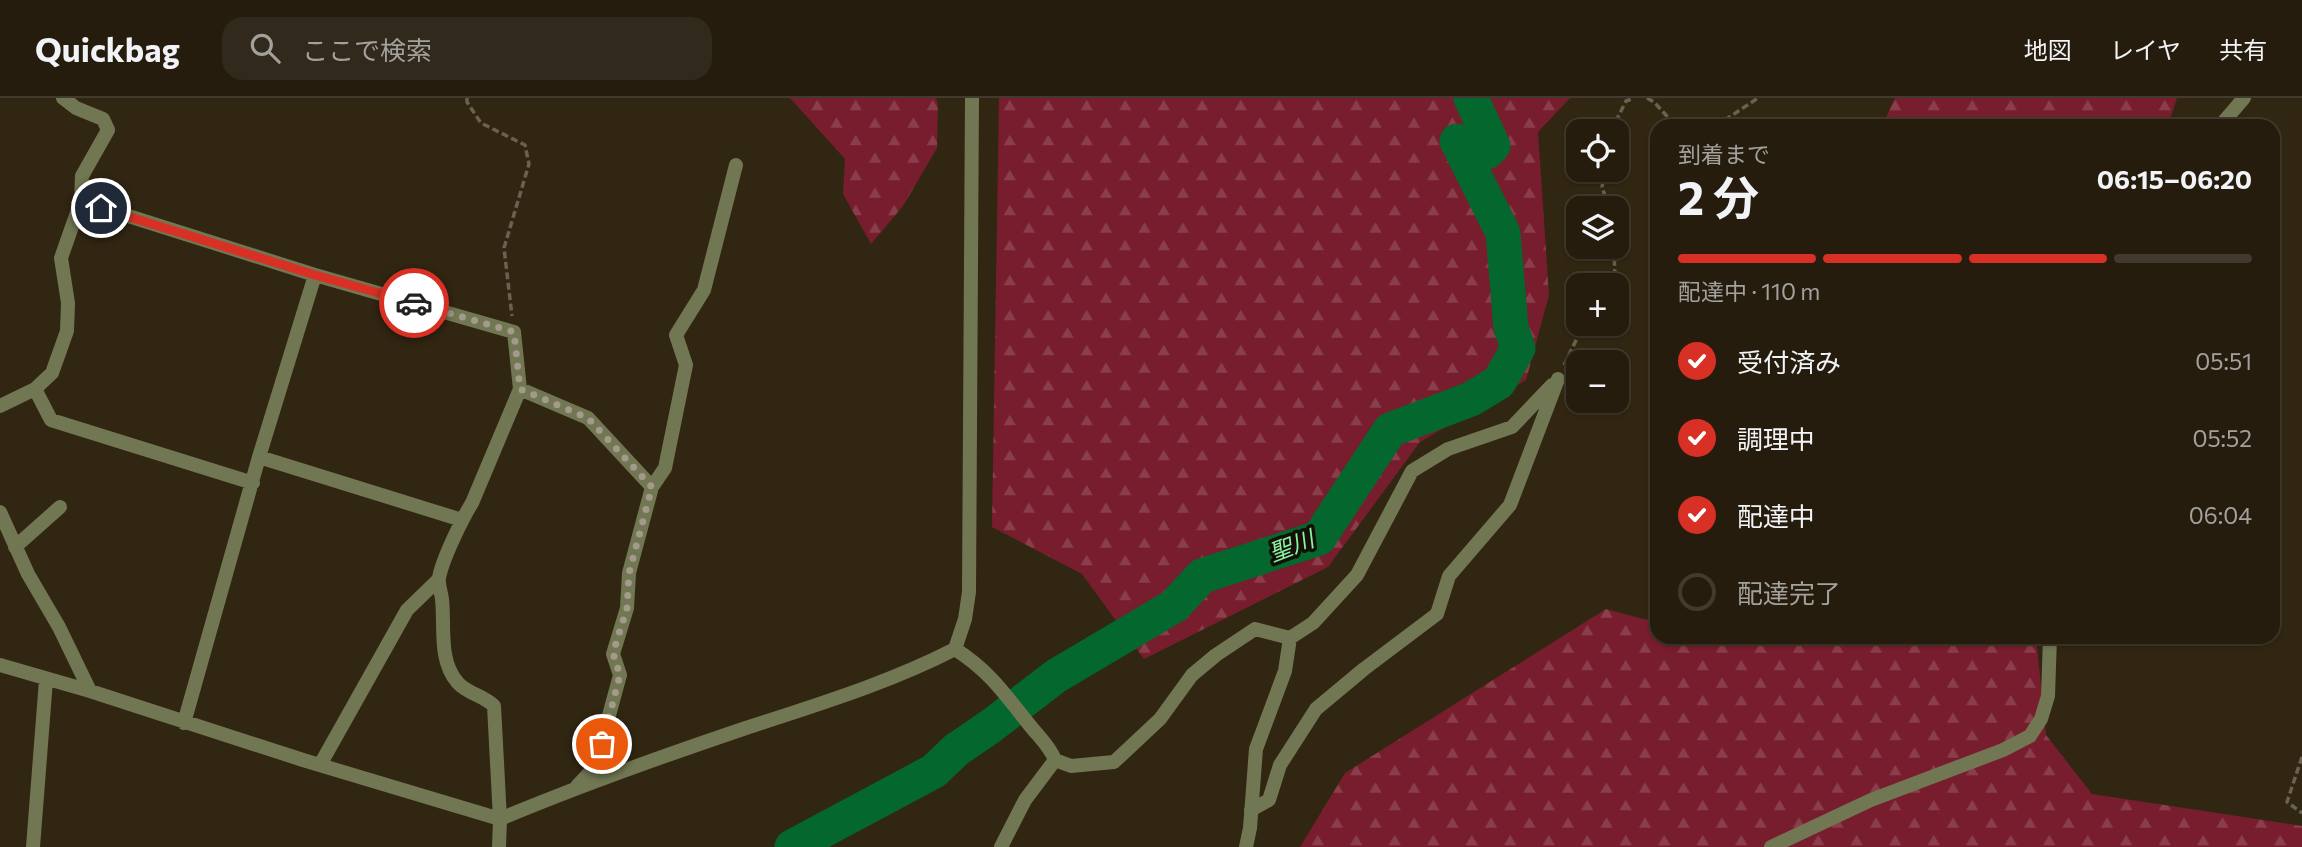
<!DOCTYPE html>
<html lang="ja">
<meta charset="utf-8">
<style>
body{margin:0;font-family:Commissioner,"Noto Sans JP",sans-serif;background:#31291b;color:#f1f3f6;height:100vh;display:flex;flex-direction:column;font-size:26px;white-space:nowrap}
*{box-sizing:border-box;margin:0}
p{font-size:23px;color:#a3a19d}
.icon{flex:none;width:38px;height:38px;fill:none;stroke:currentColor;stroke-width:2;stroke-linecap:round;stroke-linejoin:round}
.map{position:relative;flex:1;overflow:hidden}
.side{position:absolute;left:1650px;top:21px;width:630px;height:525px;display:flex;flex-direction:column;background:#251c0d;border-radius:21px;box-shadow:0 2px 5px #0004,0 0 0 2px #423a2e}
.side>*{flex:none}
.controls{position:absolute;left:1566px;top:21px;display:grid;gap:14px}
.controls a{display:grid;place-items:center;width:63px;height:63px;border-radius:14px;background:#251c0d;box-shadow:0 2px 5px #0004,0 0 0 2px #423a2e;font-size:35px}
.pin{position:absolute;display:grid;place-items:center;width:60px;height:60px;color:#fff;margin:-30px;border:4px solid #fff;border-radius:50%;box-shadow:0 2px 7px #0007}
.courier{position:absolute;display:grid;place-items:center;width:70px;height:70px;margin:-35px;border:5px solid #d93025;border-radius:50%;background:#fff;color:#222;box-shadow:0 2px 9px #0007}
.head em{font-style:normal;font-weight:700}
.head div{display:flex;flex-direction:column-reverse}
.head{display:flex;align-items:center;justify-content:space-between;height:119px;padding:0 28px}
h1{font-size:46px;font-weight:700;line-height:52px}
.bar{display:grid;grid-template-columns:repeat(4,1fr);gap:10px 7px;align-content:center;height:84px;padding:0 28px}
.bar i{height:9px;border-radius:5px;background:#423a2e}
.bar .selected{background:#d93025}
.bar p{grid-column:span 4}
ol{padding:0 28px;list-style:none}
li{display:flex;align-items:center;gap:21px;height:77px}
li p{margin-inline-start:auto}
li .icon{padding:7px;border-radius:50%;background:#d93025;color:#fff;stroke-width:4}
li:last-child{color:#a3a19d}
li i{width:38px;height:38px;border:4px solid #423a2e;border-radius:50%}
header{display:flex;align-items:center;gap:42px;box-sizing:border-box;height:98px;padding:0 35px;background:#251c0d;border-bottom:2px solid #423a2e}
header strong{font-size:33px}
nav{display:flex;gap:38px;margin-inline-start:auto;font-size:24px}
.search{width:490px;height:63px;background:#31291b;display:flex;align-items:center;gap:18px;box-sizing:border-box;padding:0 24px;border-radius:21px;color:#a3a19d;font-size:26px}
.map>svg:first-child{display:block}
</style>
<header>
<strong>Quickbag</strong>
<div class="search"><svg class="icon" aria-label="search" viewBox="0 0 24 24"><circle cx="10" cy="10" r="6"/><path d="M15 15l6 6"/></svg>ここで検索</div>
<nav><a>地図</a><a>レイヤ</a><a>共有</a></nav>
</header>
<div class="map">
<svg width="2302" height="749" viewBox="0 0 2302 749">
<defs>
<pattern id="forest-firs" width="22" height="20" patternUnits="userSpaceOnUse" patternTransform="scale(1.75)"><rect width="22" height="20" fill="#771d2d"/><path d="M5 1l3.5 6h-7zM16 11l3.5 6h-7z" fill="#8a3d4a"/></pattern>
</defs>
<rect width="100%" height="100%" fill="#312611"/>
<!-- forest -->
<path fill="url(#forest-firs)" d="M790 0H936L938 7 937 50 903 108 871 146 843 96 845 61Z
M999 0H1570L1538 34 1549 197 1526 282 1420 344 1328 469 1144 561 1082 476 992 429Z
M1895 0H2177L2168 28H1882Z
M1657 501V539H2036L2046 637 2092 696 2302 728V749H1300L1345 675 1606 511 1647 522Z"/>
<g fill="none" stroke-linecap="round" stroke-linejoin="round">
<!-- river -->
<path stroke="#04682e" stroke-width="35" d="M792 749 934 673 956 652 991 628 1056 578 1174 508 1202 478 1319 440 1390 332 1471 301 1499 284 1518 250 1511 230 1503 135 1457 43 1487 54 1493 48 1471 0"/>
<!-- path -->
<path stroke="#6b614f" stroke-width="3.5" stroke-dasharray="7 3.5" stroke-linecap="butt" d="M467 0V4L481 25 525 47 529 66 504 150 512 218
M1647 0 1654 4 1676 28
M1716 28 1758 0
M1611 33 1626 3 1634 0
M1605 72 1602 89 1609 110
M1610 187 1615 181 1614 149
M1564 267 1584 226
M2302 659 2287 704 2302 715"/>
<!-- minor -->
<path stroke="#717752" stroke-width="14" d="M2220 28 2244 0
M35 291 51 322 253 385
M520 291 588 320 652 389
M0 308 35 291 52 275 67 233 68 205 61 160 81 103 82 78 108 32 103 21 76 10 63 0
M259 359 462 422
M0 414 28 476 59 529 90 593
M15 449 60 409
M1290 540 1313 525 1357 477 1412 373 1448 351 1512 329 1552 287
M955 551C991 574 1006 598 1032 630 1041 641 1050 649 1055 662L1071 668 1114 664 1160 621 1192 577 1216 557 1255 531 1290 540 1285 573 1256 651 1250 730 1246 749
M0 567 90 593 303 662 500 721 494 608C483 597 468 596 458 585 438 563 445 528 442 501 441 494 438 486 439 480 442 462 462 421 472 405L520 291 514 234 315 177 81 103
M184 625 259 359 315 177
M320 667 407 512 439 481
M577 688 595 669 620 577 613 556 627 510 629 475 652 389 665 370 686 267 676 237 704 192 736 67
M1251 712 1269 702 1280 667 1316 611 1364 571 1437 516 1449 478 1510 407 1558 281
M33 749 46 582
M1001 749 1025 702 1055 662
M1771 749 1871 702 2003 652 2030 638 2041 621 2048 598 2050 539"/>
<!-- tertiary -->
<path stroke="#717752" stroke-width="14" d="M499 749 500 721C581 687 663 658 746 630 816 607 889 585 955 551L965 521 969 494 972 0"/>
</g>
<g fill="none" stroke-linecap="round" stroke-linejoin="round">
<!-- done -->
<path stroke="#a39a8b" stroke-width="7" stroke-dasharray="0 12.6" d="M414 205 514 234 520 291 588 320 652 389 629 475 627 510 613 555 620 577 602 646"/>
<!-- route -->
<path stroke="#d93025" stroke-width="9" d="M101 110 315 177 414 205"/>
</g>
<g text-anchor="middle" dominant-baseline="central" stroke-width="7" stroke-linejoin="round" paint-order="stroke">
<!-- water labels -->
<g font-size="23" font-style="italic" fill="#89f6a3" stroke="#151007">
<text transform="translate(1291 447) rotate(-21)">聖川</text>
</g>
</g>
</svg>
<div class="controls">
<a><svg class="icon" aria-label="locate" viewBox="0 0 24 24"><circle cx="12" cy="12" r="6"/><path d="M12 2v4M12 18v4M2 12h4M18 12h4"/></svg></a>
<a><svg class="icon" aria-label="layers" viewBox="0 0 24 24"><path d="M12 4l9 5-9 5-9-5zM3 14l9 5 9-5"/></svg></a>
<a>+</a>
<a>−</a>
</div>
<div class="pin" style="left:602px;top:646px;background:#ea580c"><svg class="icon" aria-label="bag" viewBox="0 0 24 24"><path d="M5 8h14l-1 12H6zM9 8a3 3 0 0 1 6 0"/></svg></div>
<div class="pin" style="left:101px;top:110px;background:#1f2937"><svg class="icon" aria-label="home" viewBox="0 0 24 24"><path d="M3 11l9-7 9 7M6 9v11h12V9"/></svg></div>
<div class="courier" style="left:414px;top:205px"><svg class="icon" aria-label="car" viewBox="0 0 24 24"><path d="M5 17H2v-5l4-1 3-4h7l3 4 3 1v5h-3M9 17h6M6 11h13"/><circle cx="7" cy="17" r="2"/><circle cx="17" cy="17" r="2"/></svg></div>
<section class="side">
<div class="head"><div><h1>2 分</h1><p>到着まで</p></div><em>06:15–06:20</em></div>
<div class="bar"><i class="selected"></i><i class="selected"></i><i class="selected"></i><i></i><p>配達中 · 110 m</p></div>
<ol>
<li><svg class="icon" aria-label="check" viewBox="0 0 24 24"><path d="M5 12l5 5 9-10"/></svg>受付済み<p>05:51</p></li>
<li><svg class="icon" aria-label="check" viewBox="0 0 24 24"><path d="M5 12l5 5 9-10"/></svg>調理中<p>05:52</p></li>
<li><svg class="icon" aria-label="check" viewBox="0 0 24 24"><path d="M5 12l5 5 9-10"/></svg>配達中<p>06:04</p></li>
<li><i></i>配達完了</li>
</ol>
</section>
</div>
